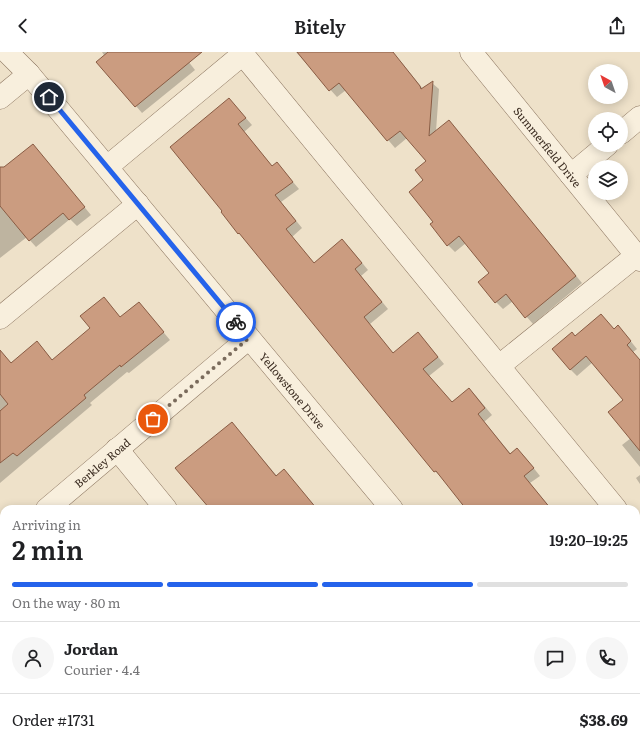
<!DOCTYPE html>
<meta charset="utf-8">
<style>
body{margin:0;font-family:Literata,serif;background:#f6f6f6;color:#202124;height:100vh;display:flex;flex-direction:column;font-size:15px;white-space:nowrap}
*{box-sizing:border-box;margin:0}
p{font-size:13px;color:#757577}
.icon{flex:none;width:22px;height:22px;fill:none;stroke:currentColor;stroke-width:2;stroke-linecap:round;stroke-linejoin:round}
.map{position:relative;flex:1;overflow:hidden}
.side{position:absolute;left:0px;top:453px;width:640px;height:248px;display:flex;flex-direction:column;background:#fff;border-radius:12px 12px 0 0;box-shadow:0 2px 10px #0003}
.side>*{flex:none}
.needle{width:26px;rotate:320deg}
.buttons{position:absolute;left:588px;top:12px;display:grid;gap:8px}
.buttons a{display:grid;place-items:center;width:40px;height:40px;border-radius:50%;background:#fff;box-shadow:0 2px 10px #0003;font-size:20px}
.pin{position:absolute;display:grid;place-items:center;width:34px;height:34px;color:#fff;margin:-17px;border:2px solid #fff;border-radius:50%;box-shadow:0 1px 4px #0007}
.courier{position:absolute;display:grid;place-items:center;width:40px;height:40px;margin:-20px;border:3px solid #2563eb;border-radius:50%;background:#fff;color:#222;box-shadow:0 1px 5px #0007}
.head em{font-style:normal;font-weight:600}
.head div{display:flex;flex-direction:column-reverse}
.head{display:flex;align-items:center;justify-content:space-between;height:68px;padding:0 12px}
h1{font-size:26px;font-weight:600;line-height:30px}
.bar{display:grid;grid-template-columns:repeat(4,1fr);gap:6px 4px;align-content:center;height:48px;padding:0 12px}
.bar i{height:5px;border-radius:3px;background:#e0e0e0}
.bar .active{background:#2563eb}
.bar p{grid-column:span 4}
.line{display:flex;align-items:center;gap:10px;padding:0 12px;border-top:1px solid #e0e0e0}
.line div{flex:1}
.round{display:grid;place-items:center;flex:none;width:42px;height:42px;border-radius:21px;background:#f6f6f6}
header{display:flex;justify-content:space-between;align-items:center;height:52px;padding:0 12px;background:#fff;font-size:18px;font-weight:600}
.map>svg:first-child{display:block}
</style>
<header><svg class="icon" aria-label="back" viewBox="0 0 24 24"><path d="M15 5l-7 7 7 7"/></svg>Bitely<svg class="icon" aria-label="share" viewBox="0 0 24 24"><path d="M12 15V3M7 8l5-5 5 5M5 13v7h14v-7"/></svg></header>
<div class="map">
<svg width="640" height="701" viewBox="0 0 640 701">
<rect width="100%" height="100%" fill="#eee1c9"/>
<!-- shadow -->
<path fill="#0003" d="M102 0H181L195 18 142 61 136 54Z
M296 0H389L402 11 423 37 432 31 439 37 436 79 455 76 582 231 533 272 513 249 503 257 496 250 491 221 466 191 455 200 448 193 435 170 425 128 427 110 407 86 395 96 346 38 337 45Z
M229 47 252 73 244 80 273 115 277 111 299 137 281 150 302 176 292 185 314 212 349 195 368 218 361 224 388 257 370 272 393 302 425 289 444 312 429 324 452 351 469 337 476 344 492 363 484 370 511 402 524 404 540 424 530 431 551 457H468L442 426 435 419 222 160Z
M33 93 91 163 77 174 70 167 36 195 27 185 0 206V120Z
M104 247 121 266 139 251 170 288 129 321 127 320 90 351 92 353 0 431V318L11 312 37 291 53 309 91 276Z
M614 278 625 282 637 297 633 300 640 308V415L622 393 631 386 625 348 593 310 577 324 570 317 575 285Z
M232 371 277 424 317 457H220Z
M640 423V432L636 426Z
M636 531 640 536V664L636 659Z
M0 649 4 654V675L0 678Z
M215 697H302L305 701H216L214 698Z
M312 697H325L328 701H307Z
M431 697H512L515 701H435Z"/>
<!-- building -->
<path fill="#cb9c80" stroke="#895c44" d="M108 0H202L135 55 96 10Z
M297 0H393L420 34 421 37 433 29 429 84 449 68 576 224 525 266 506 242 495 251 478 230 489 221 459 184 447 194 430 172 433 170 409 140 423 128 415 118 426 109 400 79 387 89 339 31 329 39Z
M229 46 246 66 238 72 272 114 277 110 293 130 275 143 296 169 286 177 314 211 342 187 362 211 355 217 382 250 364 265 393 301 418 280 438 305 423 317 452 350 469 336 485 356 478 362 510 402 517 396 534 416 524 424 551 457H466L436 419 434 420 239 181 238 182 221 160 222 159 170 95Z
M33 92 85 155 69 168 63 161 29 189 0 154V115H4Z
M104 245 120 265 139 250 164 280 121 315 120 313 84 343 86 346 17 404 13 401 0 411V359L8 352 0 342V298L11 311 37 289 52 308 90 276 80 264Z
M601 262 614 277 618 273 631 289 627 293 640 308V399L608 360 623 348 586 304 570 318 552 297 572 280 575 284Z
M232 370 276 424 284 417 317 457H210L175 416Z"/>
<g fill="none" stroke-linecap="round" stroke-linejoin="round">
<!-- minor casing -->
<g stroke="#8a735e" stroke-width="23">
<g id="minor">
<path id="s1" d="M7 0 29 22 392 457"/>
<path d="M241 0 616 457"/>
<path id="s2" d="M471 0 640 208"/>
<path d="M0 46 29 22"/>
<path d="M621 81 640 65"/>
<path d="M107 115 243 2"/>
<path d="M571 123 607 93"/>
<path d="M0 266 138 152"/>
<path d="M499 314 637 203"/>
<path d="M117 397 166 457"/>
<path id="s3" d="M47 457 249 286"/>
<path d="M636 481 640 486"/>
<path d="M0 497 4 493"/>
<path d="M0 538 4 542"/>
<path d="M131 697 134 701"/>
<path d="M361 697 364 701"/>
<path d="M592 697 595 701"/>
</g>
</g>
<!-- minor -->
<use href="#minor" stroke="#f8efdd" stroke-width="22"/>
</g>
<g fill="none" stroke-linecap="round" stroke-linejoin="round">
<!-- done -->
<path stroke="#7a6b5c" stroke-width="4" stroke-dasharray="0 7.2" d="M153 367 249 286 236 270"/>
<!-- route -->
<path stroke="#2563eb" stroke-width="5" d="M49 45 236 270"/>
</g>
<g text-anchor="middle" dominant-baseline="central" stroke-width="3" stroke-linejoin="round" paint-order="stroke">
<!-- street labels -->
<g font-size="11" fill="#3b2c21" stroke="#f5ecd9">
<text stroke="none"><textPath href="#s2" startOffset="122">Summerfield Drive</textPath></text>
<text stroke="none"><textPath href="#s1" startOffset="443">Yellowstone Drive</textPath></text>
<text stroke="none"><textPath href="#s3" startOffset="72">Berkley Road</textPath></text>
</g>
</g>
</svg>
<div class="buttons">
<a><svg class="needle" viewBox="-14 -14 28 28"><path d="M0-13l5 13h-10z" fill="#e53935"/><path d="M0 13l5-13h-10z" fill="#757577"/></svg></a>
<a><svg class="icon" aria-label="locate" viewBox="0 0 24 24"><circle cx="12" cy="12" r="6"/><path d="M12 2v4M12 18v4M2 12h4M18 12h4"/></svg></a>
<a><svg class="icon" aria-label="layers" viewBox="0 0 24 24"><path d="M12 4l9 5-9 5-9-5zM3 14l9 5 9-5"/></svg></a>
</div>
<div class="pin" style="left:153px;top:367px;background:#ea580c"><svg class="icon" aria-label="bag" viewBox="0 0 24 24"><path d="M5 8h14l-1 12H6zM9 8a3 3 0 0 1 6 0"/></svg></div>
<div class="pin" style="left:49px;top:45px;background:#1f2937"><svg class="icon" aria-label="home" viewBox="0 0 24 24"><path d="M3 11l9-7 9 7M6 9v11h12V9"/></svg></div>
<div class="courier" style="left:236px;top:270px"><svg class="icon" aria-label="bike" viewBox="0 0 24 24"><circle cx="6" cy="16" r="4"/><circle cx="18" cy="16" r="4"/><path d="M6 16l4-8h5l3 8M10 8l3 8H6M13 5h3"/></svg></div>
<section class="side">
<div class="head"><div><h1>2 min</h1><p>Arriving in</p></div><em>19:20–19:25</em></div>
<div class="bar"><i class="active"></i><i class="active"></i><i class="active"></i><i></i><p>On the way · 80 m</p></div>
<div class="line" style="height:72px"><a class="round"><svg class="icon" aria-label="person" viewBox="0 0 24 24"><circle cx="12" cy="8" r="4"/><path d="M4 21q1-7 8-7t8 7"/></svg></a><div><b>Jordan</b><p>Courier · 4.4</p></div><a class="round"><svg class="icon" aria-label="chat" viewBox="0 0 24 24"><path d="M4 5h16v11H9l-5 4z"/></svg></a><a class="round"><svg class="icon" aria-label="phone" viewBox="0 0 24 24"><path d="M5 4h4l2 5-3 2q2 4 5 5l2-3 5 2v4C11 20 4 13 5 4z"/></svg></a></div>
<div class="line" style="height:52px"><div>Order #1731</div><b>$38.69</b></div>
</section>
</div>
